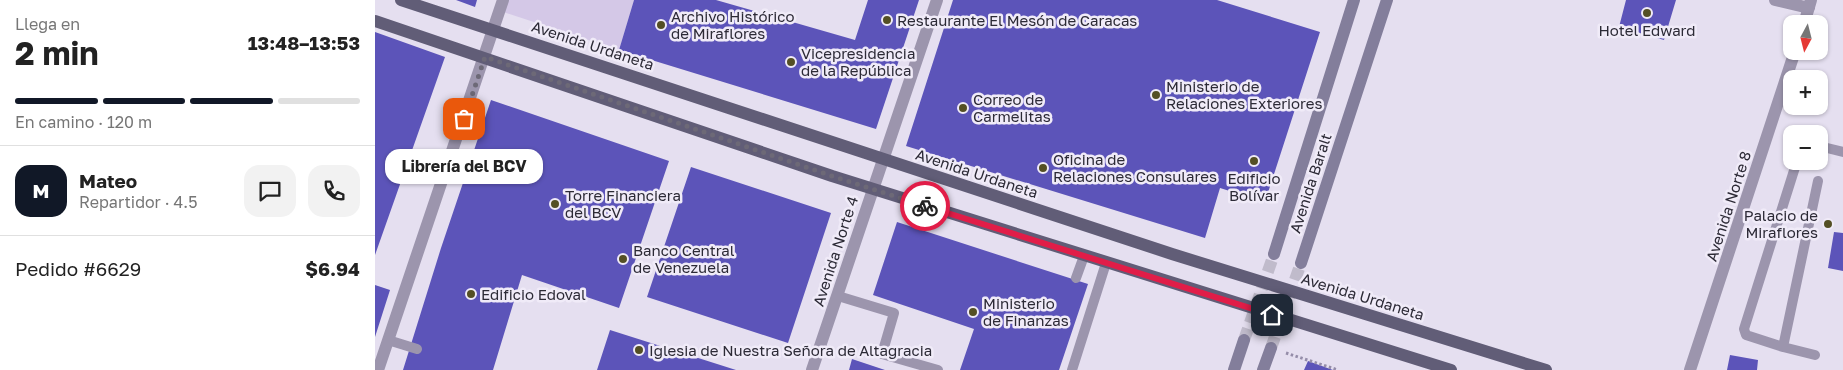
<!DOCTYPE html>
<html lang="es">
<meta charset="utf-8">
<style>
body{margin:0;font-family:"Golos Text",sans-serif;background:#f2f2f2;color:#222;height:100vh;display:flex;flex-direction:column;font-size:19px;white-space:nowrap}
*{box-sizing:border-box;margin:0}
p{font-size:16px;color:#767676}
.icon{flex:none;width:28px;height:28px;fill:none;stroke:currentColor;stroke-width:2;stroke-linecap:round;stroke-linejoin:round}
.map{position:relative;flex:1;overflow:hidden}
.sheet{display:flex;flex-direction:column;background:#fff;width:375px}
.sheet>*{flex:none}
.needle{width:32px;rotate:187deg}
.buttons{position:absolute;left:1408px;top:15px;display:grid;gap:10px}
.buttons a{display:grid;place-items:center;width:45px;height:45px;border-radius:10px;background:#fff;box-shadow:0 1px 4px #0004;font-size:25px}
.pin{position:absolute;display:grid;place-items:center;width:42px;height:42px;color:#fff;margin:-21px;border-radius:10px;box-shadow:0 2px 8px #0006}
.courier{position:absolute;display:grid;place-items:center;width:50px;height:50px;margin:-25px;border:4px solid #e11d48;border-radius:50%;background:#fff;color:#222;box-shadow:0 1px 6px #0007}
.bubble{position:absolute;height:35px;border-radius:15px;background:#fff;box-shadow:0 1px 4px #0004;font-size:16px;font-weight:700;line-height:35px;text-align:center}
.overview em{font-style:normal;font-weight:700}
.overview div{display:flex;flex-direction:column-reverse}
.overview{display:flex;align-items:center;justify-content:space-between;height:85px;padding:0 15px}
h1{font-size:32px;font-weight:700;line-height:38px}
.bar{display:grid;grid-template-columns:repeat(4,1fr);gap:8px 5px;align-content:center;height:60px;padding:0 15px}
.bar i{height:6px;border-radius:4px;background:#e0e0e0}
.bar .active{background:#111827}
.bar p{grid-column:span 4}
.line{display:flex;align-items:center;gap:12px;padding:0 15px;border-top:1px solid #e0e0e0}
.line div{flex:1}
.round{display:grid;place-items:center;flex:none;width:52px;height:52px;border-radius:15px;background:#f2f2f2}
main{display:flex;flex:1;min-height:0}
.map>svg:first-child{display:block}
</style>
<main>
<section class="sheet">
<div class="overview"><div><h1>2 min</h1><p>Llega en</p></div><em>13:48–13:53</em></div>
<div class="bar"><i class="active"></i><i class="active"></i><i class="active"></i><i></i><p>En camino · 120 m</p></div>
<div class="line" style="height:90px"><b class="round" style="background:#111827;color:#fff">M</b><div><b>Mateo</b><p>Repartidor · 4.5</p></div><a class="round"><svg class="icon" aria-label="chat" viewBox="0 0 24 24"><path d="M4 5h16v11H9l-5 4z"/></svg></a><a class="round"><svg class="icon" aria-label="phone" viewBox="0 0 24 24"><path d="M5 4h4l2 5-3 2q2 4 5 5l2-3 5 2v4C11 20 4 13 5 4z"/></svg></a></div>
<div class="line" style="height:65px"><div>Pedido #6629</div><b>$6.94</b></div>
</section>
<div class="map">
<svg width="1468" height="370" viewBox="0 0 1468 370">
<rect width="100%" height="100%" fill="#e5dff0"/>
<!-- plaza -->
<path fill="#d4c8e7" d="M129 0H259L244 50 125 11Z"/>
<!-- building -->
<path fill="#5c54b9" d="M81 0H102L100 7Z
M259 0H341L480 40 493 0H544L501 129 244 50Z
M578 0H842L945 32 890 202 845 188 830 238 531 146Z
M1251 0H1301L1289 40 1244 27Z
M0 32 70 57 0 255Z
M116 100 294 161 244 308 147 275 118 370H28L66 248Z
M316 167 456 213 413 343 272 297Z
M522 222 713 284 684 370H585L599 329 498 295Z
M1459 232 1468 233V271L1453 268Z
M0 285 15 290 0 337Z
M235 330 361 370H222Z
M1355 355 1383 360 1382 370H1352Z
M477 359 510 370H474Z
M933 361 958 370H929Z"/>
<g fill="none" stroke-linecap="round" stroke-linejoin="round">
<!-- secondary-tunnel -->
<path stroke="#c0bbcb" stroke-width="12" stroke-dasharray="12 6" stroke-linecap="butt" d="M869 340 899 254
M896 348 926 263"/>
<!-- path -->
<path stroke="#958da9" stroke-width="3" stroke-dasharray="2.5 2.5" stroke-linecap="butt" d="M911 353 963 370"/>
<!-- lane -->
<path stroke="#9c95ad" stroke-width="10" d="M1444 146 1468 152
M701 278 709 256
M463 296 519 313 507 354 563 370
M13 340 42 349
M1408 347 1371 335 1369 329 1422 161
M1440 355 1408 347 1443 181
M697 370 731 263"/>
<!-- street -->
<path stroke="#9c95ad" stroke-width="12" d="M1400 0 1434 8
M1429 24 1436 0
M3 370 128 0
M437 370 562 0
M1315 370 1420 51"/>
<!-- secondary -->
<path stroke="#837e9b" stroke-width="12" d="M899 254 979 0
M926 263 1012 0
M859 370 869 340
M888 370 896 348"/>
<!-- primary -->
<path stroke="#615d77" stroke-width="12" d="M26 0 797 254 1171 370
M0 21 457 176 1076 370"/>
</g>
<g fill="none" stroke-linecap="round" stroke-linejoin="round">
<!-- done -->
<path stroke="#6d6977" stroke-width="5" stroke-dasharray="0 9" d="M89 119 110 57 457 176 550 206"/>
<!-- route -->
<path stroke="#e11d48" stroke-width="6" d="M550 206 897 315"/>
</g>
<!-- markers -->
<g fill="#544f24" stroke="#f0ebf8" stroke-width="2">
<circle cx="1272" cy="13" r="5"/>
<circle cx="512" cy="20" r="5"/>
<circle cx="286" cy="25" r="5"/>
<circle cx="416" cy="62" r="5"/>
<circle cx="781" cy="95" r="5"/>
<circle cx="588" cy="108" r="5"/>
<circle cx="879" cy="161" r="5"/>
<circle cx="668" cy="168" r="5"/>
<circle cx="180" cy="204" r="5"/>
<circle cx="1453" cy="224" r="5"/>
<circle cx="248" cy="259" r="5"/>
<circle cx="96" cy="294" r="5"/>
<circle cx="598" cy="312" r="5"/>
<circle cx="264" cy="350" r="5"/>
</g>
<g text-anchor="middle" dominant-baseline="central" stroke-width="5" stroke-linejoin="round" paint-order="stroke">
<!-- poi labels -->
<g font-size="15" fill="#2c2a36" stroke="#f0ebf8" text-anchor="start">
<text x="296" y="16">Archivo Histórico<tspan x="296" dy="17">de Miraflores</tspan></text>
<text x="522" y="20">Restaurante El Mesón de Caracas</text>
<text x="1272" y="30" text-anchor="middle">Hotel Edward</text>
<text x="426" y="53">Vicepresidencia<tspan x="426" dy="17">de la República</tspan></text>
<text x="791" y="86">Ministerio de<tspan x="791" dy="17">Relaciones Exteriores</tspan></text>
<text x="598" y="99">Correo de<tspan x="598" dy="17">Carmelitas</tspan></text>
<text x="678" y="159">Oficina de<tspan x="678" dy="17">Relaciones Consulares</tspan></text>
<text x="879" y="178" text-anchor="middle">Edificio<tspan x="879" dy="17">Bolívar</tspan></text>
<text x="190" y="195">Torre Financiera<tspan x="190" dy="17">del BCV</tspan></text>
<text x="1443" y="215" text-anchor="end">Palacio de<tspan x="1443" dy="17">Miraflores</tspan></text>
<text x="258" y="250">Banco Central<tspan x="258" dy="17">de Venezuela</tspan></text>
<text x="106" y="294">Edificio Edoval</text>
<text x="608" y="303">Ministerio<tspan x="608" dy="17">de Finanzas</tspan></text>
<text x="274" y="350">Iglesia de Nuestra Señora de Altagracia</text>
</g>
<!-- street labels -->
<g font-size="15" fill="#2c2a36" stroke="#f0ebf8">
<text transform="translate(218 45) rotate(18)">Avenida Urdaneta</text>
<text transform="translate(602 173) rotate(18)">Avenida Urdaneta</text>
<text transform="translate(935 183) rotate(-72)">Avenida Baralt</text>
<text transform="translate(1353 206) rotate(-72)">Avenida Norte 8</text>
<text transform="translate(460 251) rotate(-72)">Avenida Norte 4</text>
<text transform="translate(988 296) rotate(17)">Avenida Urdaneta</text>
</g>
</g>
</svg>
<div class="buttons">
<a><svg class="needle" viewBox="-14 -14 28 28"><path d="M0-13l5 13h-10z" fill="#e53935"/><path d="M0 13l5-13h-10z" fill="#767676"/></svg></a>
<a>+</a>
<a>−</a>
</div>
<div class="pin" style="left:89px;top:119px;background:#ea580c"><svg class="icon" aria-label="bag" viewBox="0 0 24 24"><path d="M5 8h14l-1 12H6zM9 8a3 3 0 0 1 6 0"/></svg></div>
<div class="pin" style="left:897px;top:315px;background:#1f2937"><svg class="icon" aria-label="home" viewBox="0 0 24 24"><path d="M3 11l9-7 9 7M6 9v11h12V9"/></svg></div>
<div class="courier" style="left:550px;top:206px"><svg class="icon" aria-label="bike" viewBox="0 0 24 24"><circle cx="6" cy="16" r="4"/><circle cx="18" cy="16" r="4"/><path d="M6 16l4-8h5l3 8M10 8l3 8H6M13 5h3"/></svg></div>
<div class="bubble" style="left:10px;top:149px;width:158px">Librería del BCV</div>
</div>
</main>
